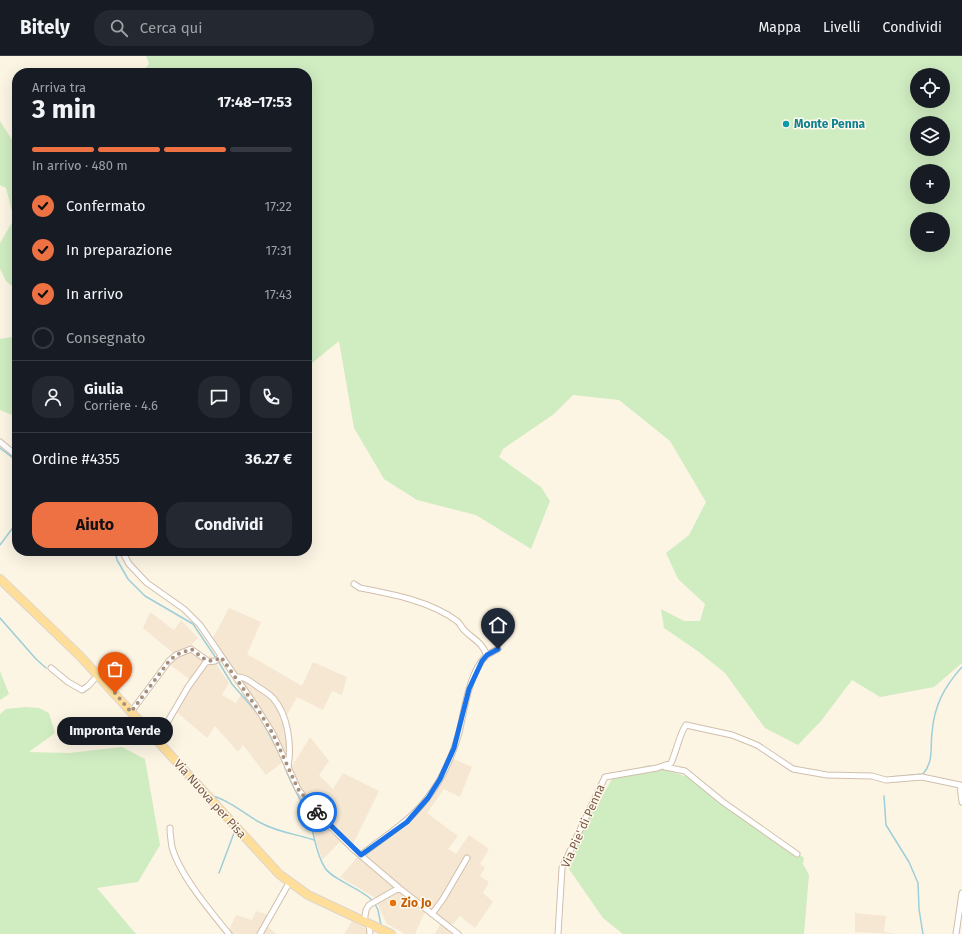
<!DOCTYPE html>
<html lang="it">
<meta charset="utf-8">
<style>
body{margin:0;font-family:"Fira Sans",sans-serif;background:#242831;color:#f1f3f6;height:100vh;display:flex;flex-direction:column;font-size:15px;white-space:nowrap}
*{box-sizing:border-box;margin:0}
p{font-size:13px;color:#9ea1a6}
.icon{flex:none;width:22px;height:22px;fill:none;stroke:currentColor;stroke-width:2;stroke-linecap:round;stroke-linejoin:round}
.map{position:relative;flex:1;overflow:hidden}
.panel{position:absolute;left:12px;top:12px;width:300px;height:488px;display:flex;flex-direction:column;background:#171b24;border-radius:16px;box-shadow:0 4px 16px #0002}
.panel>*{flex:none}
.buttons{position:absolute;left:910px;top:12px;display:grid;gap:8px}
.buttons a{display:grid;place-items:center;width:40px;height:40px;border-radius:50%;background:#171b24;box-shadow:0 4px 16px #0002;font-size:20px}
.pin{position:absolute;display:grid;place-items:center;width:34px;height:34px;color:#fff;margin:-41px -17px;border-radius:50% 50% 50% 0;rotate:-45deg;box-shadow:0 0 4px #0007}
.pin .icon{rotate:45deg}
.courier{position:absolute;display:grid;place-items:center;width:40px;height:40px;margin:-20px;border:3px solid #1a73e8;border-radius:50%;background:#fff;color:#222;box-shadow:0 1px 5px #0007}
.bubble{position:absolute;height:28px;border-radius:14px;background:#171b24;box-shadow:0 4px 16px #0002;font-size:13px;font-weight:700;line-height:28px;text-align:center}
.summary em{font-style:normal;font-weight:700}
.summary div{display:flex;flex-direction:column-reverse}
.summary{display:flex;align-items:center;justify-content:space-between;height:68px;padding:0 20px}
h1{font-size:26px;font-weight:700;line-height:30px}
.bar{display:grid;grid-template-columns:repeat(4,1fr);gap:6px 4px;align-content:center;height:48px;padding:0 20px}
.bar i{height:5px;border-radius:3px;background:#363941}
.bar .active{background:#ed7143}
.bar p{grid-column:span 4}
.line{display:flex;align-items:center;gap:10px;padding:0 20px;border-top:1px solid #363941}
.line div{flex:1}
.round{display:grid;place-items:center;flex:none;width:42px;height:42px;border-radius:16px;background:#242831}
ol{padding:0 20px;list-style:none}
li{display:flex;align-items:center;gap:12px;height:44px}
li p{margin-inline-start:auto}
li .icon{padding:4px;border-radius:50%;background:#ed7143;color:#111;stroke-width:4}
li:last-child{color:#9ea1a6}
li i{width:22px;height:22px;border:2px solid #363941;border-radius:50%}
.button{display:flex;gap:8px;margin-top:auto;padding:8px 20px}
.button a{flex:1;height:46px;border-radius:16px;background:#ed7143;color:#111;font-size:16px;font-weight:700;line-height:46px;text-align:center}
.button a+a{background:#242831;color:#f1f3f6}
header{display:flex;align-items:center;gap:24px;box-sizing:border-box;height:56px;padding:0 20px;background:#171b24;border-bottom:1px solid #363941}
header strong{font-size:19px}
nav{display:flex;gap:22px;margin-inline-start:auto;font-size:14px}
.search{width:280px;height:36px;background:#242831;display:flex;align-items:center;gap:10px;box-sizing:border-box;padding:0 14px;border-radius:16px;color:#9ea1a6;font-size:15px}
.map>svg:first-child{display:block}
</style>
<header>
<strong>Bitely</strong>
<div class="search"><svg class="icon" aria-label="search" viewBox="0 0 24 24"><circle cx="10" cy="10" r="6"/><path d="M15 15l6 6"/></svg>Cerca qui</div>
<nav><a>Mappa</a><a>Livelli</a><a>Condividi</a></nav>
</header>
<div class="map">
<svg width="962" height="878" viewBox="0 0 962 878">
<rect width="100%" height="100%" fill="#fdf5e4"/>
<!-- residential -->
<path fill="#f5e7d2" d="M229 552 261 566 247 598 302 630 313 606 347 621 342 639 332 635 323 654 297 641 287 659 292 710 310 681 329 705 319 719 333 733 343 717 379 735 350 794 340 786 322 804 309 761 283 706 266 719 243 689 238 696 215 670 207 682 174 654 189 623 165 605 173 597 143 572 150 556 174 574 181 564 198 582 191 589 207 601 211 600 229 627 222 639 236 647 243 636 209 589Z
M447 700 472 711 460 741 444 733 427 757 458 780 448 793 456 798 469 779 489 793 480 808 485 812 480 820 489 826 483 837 493 846 475 872 460 860 451 870 462 878H435L441 867 425 856 415 878H405L387 868 374 841 340 821 362 796 414 755 440 719Z
M256 855 271 860 265 869 277 878H227L236 859 252 864Z
M855 857 886 860 884 876 895 878 855 876Z
M352 865 370 875 371 878H344Z"/>
<!-- green -->
<path fill="#d0ecc1" fill-rule="evenodd" d="M146 0H962V607L934 631 880 641 852 624 821 665 798 689 765 672 725 617 699 596 664 572 661 553 684 565H700L705 548 678 523 666 497 689 479 706 446 670 385 619 344 573 339 554 358 503 393 499 401 541 431 550 445 531 493 476 459 417 444 384 423 354 372 339 285 307 311V17H141L149 8ZM917 19H943V45H917ZM917 67H943V93H917ZM917 115H943V141H917ZM917 163H943V189H917Z
M0 65 14 87 17 81V234L6 225 0 213V187L14 163 6 132 0 129Z
M17 280V361L0 354V283Z
M0 615 9 638 0 644Z
M26 651 39 652 49 657 55 677 29 696 69 697 122 691 145 703 160 789 138 826 97 832 136 878H0V658L6 653Z
M649 709 695 723 753 763 804 802 803 808 809 819 804 878H623L603 862 569 813 582 774 615 718Z"/>
<g fill="none" stroke-linecap="round" stroke-linejoin="round">
<!-- stream -->
<path stroke="#9dceda" stroke-width="1.5" d="M0 392 17 405
M0 489 17 466
M115 495 117 504 128 523 145 540 193 568 216 602
M0 562 36 603 46 612
M218 605 232 628 259 659 276 691
M283 705C288 725 301 742 308 761 315 778 315 797 325 812 334 825 361 832 373 845
M891 721 923 718C934 705 930 693 932 677 934 650 944 631 962 611
M213 740C230 744 245 759 261 767 277 776 296 778 314 784
M884 740 886 769 909 806 918 827 919 853 923 878
M219 817 234 777 236 776
M375 848 378 854 381 869"/>
<!-- street casing -->
<g stroke="#d1bfac" stroke-width="7">
<path id="street" d="M0 386 17 400
M122 495 129 508 147 527 184 553 200 569 257 652 273 678 298 733 316 756 352 792 399 832 458 878
M354 528 360 532C392 538 430 545 457 565 460 567 461 571 464 574 475 585 480 584 487 599
M51 612 68 626 82 634 88 630 98 619
M236 621C244 620 251 626 258 631 263 634 269 638 273 642 288 659 292 689 288 711
M131 656 169 605 176 599 191 593 208 605
M157 684 188 631 206 606 215 605 221 601
M665 711 685 715 723 746 797 798
M170 772C170 778 171 785 172 791 179 818 211 856 229 878
M361 799C394 773 416 763 439 725 448 710 454 694 459 677 464 656 469 617 485 601 489 597 494 595 498 593
M432 858 443 843 467 802
M364 866 366 854 369 849 399 832
M369 868 370 878
M260 878 289 827
M558 878 562 812 605 721 657 712 671 707C676 697 680 676 686 669L732 679 757 689 793 713 827 719 872 720 886 724 922 721 960 729 962 746
M956 878 962 837"/>
</g>
<!-- primary casing -->
<g stroke="#dcd4cf" stroke-width="10">
<path id="primary" d="M0 523 80 600 279 818 308 839 391 878"/>
</g>
<!-- street -->
<use href="#street" stroke="#fff" stroke-width="5"/>
<!-- primary -->
<use href="#primary" stroke="#ffde99" stroke-width="8"/>
</g>
<g fill="none" stroke-linecap="round" stroke-linejoin="round">
<!-- done -->
<path stroke="#a6917f" stroke-width="4" stroke-dasharray="0 7.2" d="M115 637 131 656 169 605 176 599 191 593C203 601 208 610 221 601L257 652 273 678 298 733 317 756"/>
<!-- route -->
<path stroke="#1a73e8" stroke-width="5" d="M317 756 361 799 407 766 428 742 440 723 454 692 469 633 482 605 487 599 498 593"/>
</g>
<!-- markers -->
<circle fill="#0f9aa8" stroke="#fff8eb" stroke-width="1.5" cx="786" cy="68" r="4"/>
<circle fill="#e8710a" stroke="#fff8eb" stroke-width="1.5" cx="393" cy="847" r="4"/>
<g text-anchor="middle" dominant-baseline="central" stroke-width="3" stroke-linejoin="round" paint-order="stroke">
<!-- culture labels -->
<g font-size="12" font-weight="bold" fill="#0d838f" stroke="#fff8eb" text-anchor="start">
<text x="794" y="68">Monte Penna</text>
</g>
<!-- street labels -->
<g font-size="12" fill="#775b48" stroke="#fff8eb">
<text transform="translate(210 743) rotate(48)">Via Nuova per Pisa</text>
<text transform="translate(583 770) rotate(-66)">Via Pie' di Penna</text>
</g>
<!-- food labels -->
<g font-size="12" font-weight="bold" fill="#c56008" stroke="#fff8eb" text-anchor="start">
<text x="401" y="847">Zio Jo</text>
</g>
</g>
</svg>
<div class="buttons">
<a><svg class="icon" aria-label="locate" viewBox="0 0 24 24"><circle cx="12" cy="12" r="6"/><path d="M12 2v4M12 18v4M2 12h4M18 12h4"/></svg></a>
<a><svg class="icon" aria-label="layers" viewBox="0 0 24 24"><path d="M12 4l9 5-9 5-9-5zM3 14l9 5 9-5"/></svg></a>
<a>+</a>
<a>−</a>
</div>
<div class="pin" style="left:115px;top:637px;background:#ea580c"><svg class="icon" aria-label="bag" viewBox="0 0 24 24"><path d="M5 8h14l-1 12H6zM9 8a3 3 0 0 1 6 0"/></svg></div>
<div class="pin" style="left:498px;top:593px;background:#1f2937"><svg class="icon" aria-label="home" viewBox="0 0 24 24"><path d="M3 11l9-7 9 7M6 9v11h12V9"/></svg></div>
<div class="courier" style="left:317px;top:756px"><svg class="icon" aria-label="bike" viewBox="0 0 24 24"><circle cx="6" cy="16" r="4"/><circle cx="18" cy="16" r="4"/><path d="M6 16l4-8h5l3 8M10 8l3 8H6M13 5h3"/></svg></div>
<div class="bubble" style="left:57px;top:661px;width:116px">Impronta Verde</div>
<section class="panel">
<div class="summary"><div><h1>3 min</h1><p>Arriva tra</p></div><em>17:48–17:53</em></div>
<div class="bar"><i class="active"></i><i class="active"></i><i class="active"></i><i></i><p>In arrivo · 480 m</p></div>
<ol>
<li><svg class="icon" aria-label="check" viewBox="0 0 24 24"><path d="M5 12l5 5 9-10"/></svg>Confermato<p>17:22</p></li>
<li><svg class="icon" aria-label="check" viewBox="0 0 24 24"><path d="M5 12l5 5 9-10"/></svg>In preparazione<p>17:31</p></li>
<li><svg class="icon" aria-label="check" viewBox="0 0 24 24"><path d="M5 12l5 5 9-10"/></svg>In arrivo<p>17:43</p></li>
<li><i></i>Consegnato</li>
</ol>
<div class="line" style="height:72px"><a class="round"><svg class="icon" aria-label="person" viewBox="0 0 24 24"><circle cx="12" cy="8" r="4"/><path d="M4 21q1-7 8-7t8 7"/></svg></a><div><b>Giulia</b><p>Corriere · 4.6</p></div><a class="round"><svg class="icon" aria-label="chat" viewBox="0 0 24 24"><path d="M4 5h16v11H9l-5 4z"/></svg></a><a class="round"><svg class="icon" aria-label="phone" viewBox="0 0 24 24"><path d="M5 4h4l2 5-3 2q2 4 5 5l2-3 5 2v4C11 20 4 13 5 4z"/></svg></a></div>
<div class="line" style="height:52px"><div>Ordine #4355</div><b>36.27 €</b></div>
<div class="button"><a>Aiuto</a><a>Condividi</a></div>
</section>
</div>
